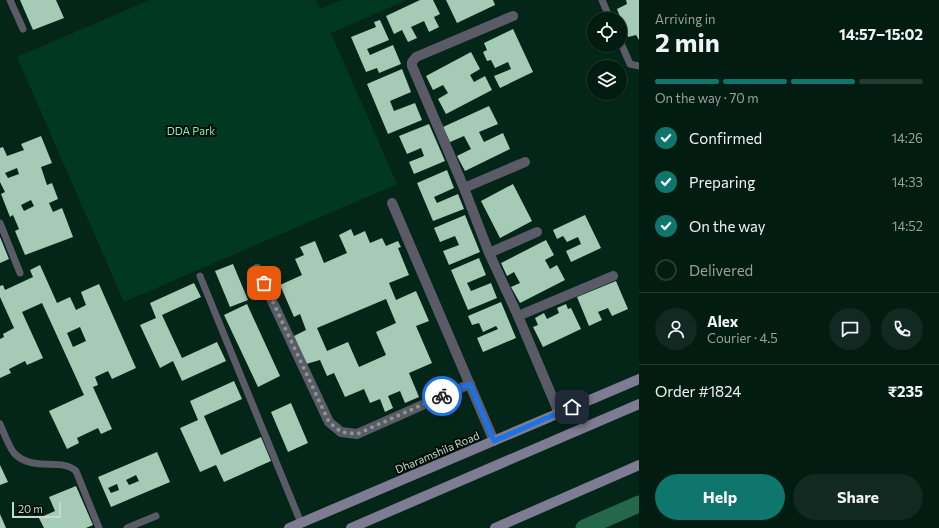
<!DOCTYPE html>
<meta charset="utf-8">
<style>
body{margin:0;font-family:Commissioner,sans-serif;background:#112920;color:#f1f3f6;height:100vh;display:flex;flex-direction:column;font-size:15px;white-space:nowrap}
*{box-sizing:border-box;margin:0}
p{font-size:13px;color:#97a19f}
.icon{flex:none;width:22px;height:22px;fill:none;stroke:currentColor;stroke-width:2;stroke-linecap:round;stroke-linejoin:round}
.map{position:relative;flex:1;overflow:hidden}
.drawer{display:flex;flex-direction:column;background:#031c12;width:300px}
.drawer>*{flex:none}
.tools{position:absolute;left:587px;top:12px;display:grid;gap:8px}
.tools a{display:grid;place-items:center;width:40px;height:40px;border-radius:50%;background:#031c12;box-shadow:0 1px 3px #0004,0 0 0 1px #243a32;font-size:20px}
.scale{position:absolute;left:12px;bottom:10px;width:49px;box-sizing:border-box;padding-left:4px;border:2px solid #c7d9cf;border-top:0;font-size:11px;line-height:14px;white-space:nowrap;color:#c7d9cf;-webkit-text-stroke:3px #020c07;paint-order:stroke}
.pin{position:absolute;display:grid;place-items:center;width:34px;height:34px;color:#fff;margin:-17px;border-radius:8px;box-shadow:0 2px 6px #0006}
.courier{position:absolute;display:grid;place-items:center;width:40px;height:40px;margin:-20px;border:3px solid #1a73e8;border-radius:50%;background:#fff;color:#222;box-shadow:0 1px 5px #0007}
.overview em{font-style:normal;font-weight:700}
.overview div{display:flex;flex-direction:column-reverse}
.overview{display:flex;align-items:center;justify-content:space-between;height:68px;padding:0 16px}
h1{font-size:26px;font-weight:700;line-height:30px}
.bar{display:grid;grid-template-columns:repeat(4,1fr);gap:6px 4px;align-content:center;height:48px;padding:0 16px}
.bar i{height:5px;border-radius:3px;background:#243a32}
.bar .selected{background:#0f766e}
.bar p{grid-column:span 4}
.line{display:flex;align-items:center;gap:10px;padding:0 16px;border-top:1px solid #243a32}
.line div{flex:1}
.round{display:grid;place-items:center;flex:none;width:42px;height:42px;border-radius:21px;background:#112920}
ol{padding:0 16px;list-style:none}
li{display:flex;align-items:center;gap:12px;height:44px}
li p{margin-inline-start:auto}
li .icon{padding:4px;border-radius:50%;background:#0f766e;color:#fff;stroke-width:4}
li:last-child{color:#97a19f}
li i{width:22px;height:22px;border:2px solid #243a32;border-radius:50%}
.cta{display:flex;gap:8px;margin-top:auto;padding:8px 16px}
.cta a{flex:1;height:46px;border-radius:24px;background:#0f766e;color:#fff;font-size:16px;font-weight:700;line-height:46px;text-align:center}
.cta a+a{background:#112920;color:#f1f3f6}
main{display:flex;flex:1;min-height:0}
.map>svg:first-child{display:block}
</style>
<main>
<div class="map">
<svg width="639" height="528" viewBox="0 0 639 528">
<rect width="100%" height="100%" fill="#042618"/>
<!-- green -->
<path fill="#003823" d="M150 0H316L320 9 342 0H407L331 33 397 184 124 302 17 57Z"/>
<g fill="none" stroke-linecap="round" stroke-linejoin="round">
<!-- canal -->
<path stroke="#24674a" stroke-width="17" d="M584 528 639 504"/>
</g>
<!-- building -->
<path fill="#a5cab6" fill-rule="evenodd" d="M20 0H56L64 18 33 30Z
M420 0H433L440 14 434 17 439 27 429 32 424 21 411 27 417 38 408 42 402 30 394 34 386 16Z
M446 0H493L495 5 457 23Z
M626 0H639V40L636 35 628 37 617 9 627 4Z
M380 20 389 40 367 49 370 55 393 45 401 64 379 73 377 68 366 72 351 37 376 27 374 22Z
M513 29 533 72 500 88 494 76 511 69 508 62 495 68 491 60 487 61 483 52 487 50 484 43Z
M471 52 480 69 470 75 474 82 485 76 492 90 446 114 438 99 448 93 443 85 433 90 426 76Z
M402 69 411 92 390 101 394 111 415 103 422 120 388 134 367 84Z
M489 106 498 124 479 132 484 142 503 133 510 149 465 171 457 156 471 149 464 136 450 142 443 127Z
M429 124 445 161 414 174 409 162 424 156 421 148 407 154 399 136Z
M41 136 52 163 41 167 47 185 52 183 58 199 49 203 53 212 62 208 73 237 25 255 15 231 19 229 13 215 10 217 1 194 5 192 0 182V148L3 147 7 156 24 150 21 144ZM17 168 19 174 8 178 5 173ZM31 200 34 206 24 211 21 205Z
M447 170 454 188 434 197 437 203 458 194 464 209 433 221 417 183Z
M513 184 532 221 500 238 481 201Z
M465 215 480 252 449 265 443 251 459 245 455 236 440 242 434 228Z
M585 215 601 248 571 262 566 251 581 244 578 237 567 242 563 236 557 239 553 230Z
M351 229 354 236 365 231 370 243 382 238 386 246 398 241 401 247 398 248 409 275 389 283 396 300 416 291 429 321 416 326 432 363 409 373 419 397 405 403 400 391 388 396 393 408 385 412 380 399 370 403 364 389 345 397 334 373 327 376 320 360 306 364 294 336 306 330 300 314 294 317 280 285 302 275 295 259 304 255 300 247 315 241 324 263 347 253 339 235ZM386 299 396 323 376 332 386 355 359 367 348 342 327 351 317 328Z
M0 237 9 259 0 263Z
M546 240 554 255 545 260 550 269 557 265 565 280 520 303 511 287 520 283 514 272 507 276 501 263Z
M479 258 486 275 467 283 471 291 491 283 497 298 468 310 451 270Z
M233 264 248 300 230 307 215 271Z
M40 265 57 303 70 297 76 310 86 305 81 292 99 284 136 368 112 379 108 371 95 377 98 385 93 387 112 429 101 434 98 428 77 438 79 443 67 449 49 411 84 395 42 303 22 312 43 358 27 365 25 361 9 369 11 373 0 378V339L4 337 3 334 14 328 0 297V286L3 285 5 290 33 277 30 270ZM80 327 86 341 73 347 67 333Z
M616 281 628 309 612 316 608 308 598 312 602 320 589 326 577 297Z
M194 283 201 297 162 315 182 358 217 342 226 361 182 381 173 361 160 368 140 325 156 318 150 303Z
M501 302 516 338 483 352 477 338 498 329 496 326 483 332 479 323 472 325 468 316Z
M247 304 280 376 258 387 224 315Z
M566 304 568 309 571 308 581 329 543 347 533 327 538 325 535 318 544 313 547 319 559 313 557 308Z
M234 381 242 399 204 416 221 455 261 437 271 461 224 482 216 465 200 472 180 428 198 420 190 401Z
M291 403 308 443 288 452 271 412Z
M157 452 170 482 111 507 98 477ZM136 475 139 481 129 485 126 480ZM117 484 119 490 111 493 108 488Z
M0 465 8 482 0 485Z
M76 486 93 525 86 528H44L39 518 55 511 49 497Z
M0 514 6 528H0Z"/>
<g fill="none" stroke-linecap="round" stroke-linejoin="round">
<!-- lane -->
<path stroke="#5b5b68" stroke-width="7" d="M10 0 23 29
M602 0 610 19
M620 41 630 64 639 66
M0 223 20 273
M200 276 301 523
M0 424C4 433 8 445 14 453 33 473 61 457 76 471L99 528
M127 528 156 516"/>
<!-- street -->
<path stroke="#5b5b68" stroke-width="10" d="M513 16 416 57 412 62V66L464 188 489 253 518 316 559 413
M464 188 525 162
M392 203 494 441
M489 253 537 232
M257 269 329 422 341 432 357 434 470 384
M518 316 613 276"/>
<!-- secondary -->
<path stroke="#7d7c92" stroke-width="10" d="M289 528 639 379
M351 528 639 404
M495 528 639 465"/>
</g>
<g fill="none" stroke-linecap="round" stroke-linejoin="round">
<!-- done -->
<path stroke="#839a8f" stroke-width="4" stroke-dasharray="0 7.2" d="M264 283 329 422 341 432 357 434 442 396"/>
<!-- route -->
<path stroke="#1a73e8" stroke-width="5" d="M442 396 470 384 494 441 572 407"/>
</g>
<g text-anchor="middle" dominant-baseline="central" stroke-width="4" stroke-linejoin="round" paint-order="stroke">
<!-- park labels -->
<g font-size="11" fill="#7af0b9" stroke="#020c07">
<text x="191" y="130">DDA Park</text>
</g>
<!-- street labels -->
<g font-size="11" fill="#c7d9cf" stroke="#020c07">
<text transform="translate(437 452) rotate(-23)">Dharamshila Road</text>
</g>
</g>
</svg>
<div class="tools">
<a><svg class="icon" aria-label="locate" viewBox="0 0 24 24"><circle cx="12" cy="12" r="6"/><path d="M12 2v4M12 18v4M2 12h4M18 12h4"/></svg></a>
<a><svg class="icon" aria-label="layers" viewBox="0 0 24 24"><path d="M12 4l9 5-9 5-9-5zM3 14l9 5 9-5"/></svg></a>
</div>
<div class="scale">20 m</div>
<div class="pin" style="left:264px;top:283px;background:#ea580c"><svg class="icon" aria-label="bag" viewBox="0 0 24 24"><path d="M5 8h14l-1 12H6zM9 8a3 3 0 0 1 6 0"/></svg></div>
<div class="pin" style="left:572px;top:407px;background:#1f2937"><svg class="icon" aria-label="home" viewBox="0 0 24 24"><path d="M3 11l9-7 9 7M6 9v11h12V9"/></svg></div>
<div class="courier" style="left:442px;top:396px"><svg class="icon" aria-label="bike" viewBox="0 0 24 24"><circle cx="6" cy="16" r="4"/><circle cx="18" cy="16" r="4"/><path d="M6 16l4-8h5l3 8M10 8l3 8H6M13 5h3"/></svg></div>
</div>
<section class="drawer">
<div class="overview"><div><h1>2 min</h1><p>Arriving in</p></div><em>14:57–15:02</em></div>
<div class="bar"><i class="selected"></i><i class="selected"></i><i class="selected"></i><i></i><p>On the way · 70 m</p></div>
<ol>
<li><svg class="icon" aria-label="check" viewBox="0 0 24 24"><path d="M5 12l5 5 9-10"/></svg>Confirmed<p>14:26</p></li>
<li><svg class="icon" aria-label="check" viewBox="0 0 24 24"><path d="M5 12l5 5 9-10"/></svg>Preparing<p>14:33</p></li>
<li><svg class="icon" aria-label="check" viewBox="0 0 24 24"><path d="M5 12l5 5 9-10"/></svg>On the way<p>14:52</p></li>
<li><i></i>Delivered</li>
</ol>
<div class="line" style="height:72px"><a class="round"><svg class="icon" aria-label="person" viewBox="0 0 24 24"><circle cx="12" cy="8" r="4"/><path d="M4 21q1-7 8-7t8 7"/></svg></a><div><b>Alex</b><p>Courier · 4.5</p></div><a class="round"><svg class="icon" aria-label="chat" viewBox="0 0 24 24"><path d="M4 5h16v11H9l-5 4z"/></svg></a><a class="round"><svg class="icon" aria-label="phone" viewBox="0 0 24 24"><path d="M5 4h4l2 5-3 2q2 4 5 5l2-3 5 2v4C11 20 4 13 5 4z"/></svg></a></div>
<div class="line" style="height:52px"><div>Order #1824</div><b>₹235</b></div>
<div class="cta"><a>Help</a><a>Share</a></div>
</section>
</main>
